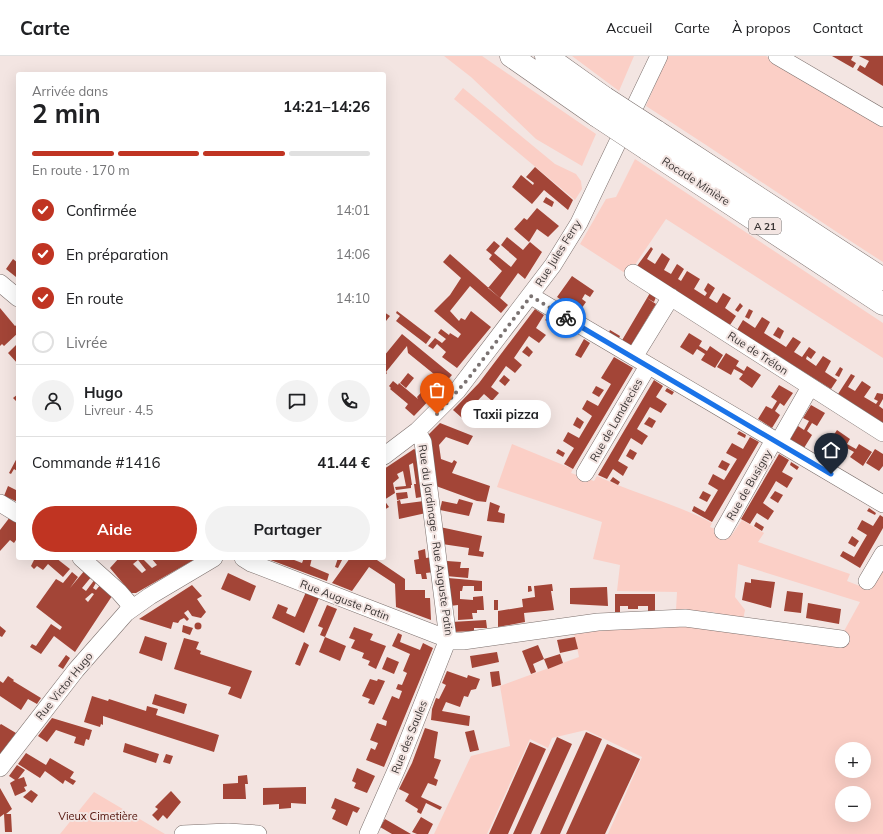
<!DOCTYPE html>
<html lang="fr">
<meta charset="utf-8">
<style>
body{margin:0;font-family:Mulish,sans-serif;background:#f2f2f2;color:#202124;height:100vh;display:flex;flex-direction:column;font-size:15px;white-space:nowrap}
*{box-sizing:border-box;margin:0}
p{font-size:13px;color:#757577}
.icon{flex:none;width:22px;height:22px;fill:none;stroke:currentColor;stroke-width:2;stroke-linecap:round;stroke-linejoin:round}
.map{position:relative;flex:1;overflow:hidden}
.side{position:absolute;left:16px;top:16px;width:370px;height:488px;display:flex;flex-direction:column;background:#fff;border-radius:4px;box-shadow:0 4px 16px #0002}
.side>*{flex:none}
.controls{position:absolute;left:835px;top:686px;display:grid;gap:8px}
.controls a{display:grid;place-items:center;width:36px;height:36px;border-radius:50%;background:#fff;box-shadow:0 4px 16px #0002;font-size:20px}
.pin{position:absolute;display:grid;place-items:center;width:34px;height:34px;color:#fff;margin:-41px -17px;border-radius:50% 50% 50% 0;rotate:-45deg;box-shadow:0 0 4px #0007}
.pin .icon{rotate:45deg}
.courier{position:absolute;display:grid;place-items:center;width:40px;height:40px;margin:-20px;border:3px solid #1a73e8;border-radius:50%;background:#fff;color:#222;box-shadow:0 1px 5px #0007}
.bubble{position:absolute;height:28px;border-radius:14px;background:#fff;box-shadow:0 4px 16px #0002;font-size:13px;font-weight:700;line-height:28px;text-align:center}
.headline em{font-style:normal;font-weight:700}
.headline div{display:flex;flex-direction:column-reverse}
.headline{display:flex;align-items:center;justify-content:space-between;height:68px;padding:0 16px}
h1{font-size:26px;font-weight:700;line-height:30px}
.bar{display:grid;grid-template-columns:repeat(4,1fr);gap:6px 4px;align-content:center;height:48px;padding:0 16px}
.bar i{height:5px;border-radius:3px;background:#e0e0e0}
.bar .on{background:#c03422}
.bar p{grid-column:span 4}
.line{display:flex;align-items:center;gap:10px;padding:0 16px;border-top:1px solid #e0e0e0}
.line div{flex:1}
.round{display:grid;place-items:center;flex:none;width:42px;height:42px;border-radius:21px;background:#f2f2f2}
ol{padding:0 16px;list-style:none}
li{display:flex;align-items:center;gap:12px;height:44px}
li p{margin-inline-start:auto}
li .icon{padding:4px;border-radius:50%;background:#c03422;color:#fff;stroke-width:4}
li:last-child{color:#757577}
li i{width:22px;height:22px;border:2px solid #e0e0e0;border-radius:50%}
.action{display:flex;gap:8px;margin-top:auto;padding:8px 16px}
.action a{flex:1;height:46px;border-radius:24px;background:#c03422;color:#fff;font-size:16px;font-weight:700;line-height:46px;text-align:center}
.action a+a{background:#f2f2f2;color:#202124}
header{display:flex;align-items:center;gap:24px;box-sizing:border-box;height:56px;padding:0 20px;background:#fff;border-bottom:1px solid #e0e0e0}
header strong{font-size:19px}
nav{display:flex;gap:22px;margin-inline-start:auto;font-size:14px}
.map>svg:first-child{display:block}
</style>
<header>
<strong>Carte</strong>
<nav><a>Accueil</a><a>Carte</a><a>À propos</a><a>Contact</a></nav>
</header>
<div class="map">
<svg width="883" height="778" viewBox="0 0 883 778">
<rect width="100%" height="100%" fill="#f3e5e2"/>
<!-- green -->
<path fill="#fbcfc6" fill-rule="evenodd" d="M444 0H482L596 78 582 110 536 83 471 21Z
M572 0H634L619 35Z
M667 0H766L883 66V206C803 155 726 101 646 50Z
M463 32 555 108 576 118 581 125 582 133 575 144 454 43Z
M635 103 883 267V302L666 163 628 219 580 188 606 143 616 141Z
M512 388 573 413 571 417 594 425 597 420C634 438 675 447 712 467L710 471 731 480 742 464 764 477 758 486 850 518 847 525 870 534 883 513V778H608L642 701 586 674 552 682 548 692 530 683 487 778H434L471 700 510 690 500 630 579 601 574 577 677 566 838 586 860 546 738 508 735 541 745 554 743 564 720 562 714 556 676 554 677 536 617 535 620 509 593 503 602 466 497 431ZM842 693H864V715H842ZM842 737H864V759H842Z
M94 736 165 778H60Z"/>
<!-- building -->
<path fill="#a34537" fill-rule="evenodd" d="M832 0H853L851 4 856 7 853 12Z
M859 0H883V30L857 14 860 9 865 12 869 5Z
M535 111 573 144 568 154 544 134 532 148 512 131 521 119 533 129 534 127 526 121Z
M546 141 554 146 552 151 543 146Z
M537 152 559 170 548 181 537 173 529 186 514 173 524 162 527 164Z
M507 181 523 194 530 186 542 196 525 223 518 217 500 242 488 232 502 215 489 203 492 199 486 194 494 185 500 190 494 197 511 211 517 203 501 189Z
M651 191 653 193 647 203 655 208 662 197 670 203 664 214 671 218 677 208 680 210 684 213 678 223 681 225 687 215 700 223 694 233 705 240 707 237 704 234 708 227 715 232 709 242 717 247 723 237 731 242 725 252 736 260 730 269 637 210Z
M450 198 508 249 501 257 470 230 450 255 459 265 461 262 465 264 471 255 491 271 457 312 442 301 446 296 437 288 433 293 428 290 435 282 442 287 446 283 438 277 441 273 449 279 450 277 458 282 461 278 434 255 450 239 461 222 443 206Z
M13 203 18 207V218L16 221 6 213Z
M572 220 594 235 590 241 585 238 582 243 586 246 579 256 557 241Z
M650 237 656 241 654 246 647 242Z
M647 242 656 248 630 291 621 286Z
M740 247 743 250 738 256 735 254Z
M0 252 15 270 18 268V277L4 290 2 288 0 290Z
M535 253 544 259 536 272 546 279 539 287 529 280 514 302 522 309 515 317 506 310 491 331 499 337 492 345 484 338 466 357 474 364 470 369 453 354 479 327Z
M749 253 753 255 749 263 745 261Z
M397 255 431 281 426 288 396 265 400 260 396 257Z
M384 256 390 260 386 265 384 264Z
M548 261 556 266 553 269 545 264Z
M762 261 770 266 764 277 786 291 793 281 801 286 794 296 802 301 809 291 816 296 811 303 807 300 806 303 816 310 823 300 831 305 825 316 837 324 831 333 737 274 743 264 755 272Z
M778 271 784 275 780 283 773 279Z
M610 274 620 280 617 287 607 281Z
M689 277 702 285 699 290 707 295 710 290 723 299 715 312 701 304 705 298 697 293 693 299 680 291Z
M402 278 452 319 445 327 408 297 407 290 386 316 387 317 384 321V300Z
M584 283 590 287 581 302 575 299Z
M18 287V308L8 297Z
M527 290 533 296 529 301 522 296Z
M726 297 739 305 736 310 744 315 747 310 761 319 752 332 739 323 743 318 734 313 731 319 717 311Z
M614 301 633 312 573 413 564 408 574 392 563 385 568 376 579 382 592 360 582 353 587 344 598 350 611 328 601 322Z
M840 311 843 313 839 321 835 319Z
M408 317 414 322 406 332 400 327Z
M851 318 855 320 848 331 855 335 862 325 871 331 864 341 876 348 878 345 874 343 877 337 883 338V343L879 350 883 353V367L838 338Z
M504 319 510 324 505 330 499 325Z
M654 324 663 330 656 341 667 348 661 357 650 351 637 373 648 380 645 384 642 389 631 382 618 405 628 411 623 420 613 413 607 423 598 419Z
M393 325 398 329 399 327 418 343 417 341 428 329 436 337 414 360 405 352 408 348 390 333 391 332 389 330Z
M779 329 793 337 784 350 780 347 775 355 780 359 772 372 758 363 766 350 772 353 777 345 771 341Z
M596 330 604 334 599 341 592 337Z
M667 332 674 336 672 339 665 335Z
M18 338V347L13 342Z
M479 347 485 352 479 359 473 353Z
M811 349 825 357 817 370 812 367 807 375 812 379 804 392 790 383 798 370 804 374 809 365 803 362Z
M577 361 584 366 580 373 573 369Z
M649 361 656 365 652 372 644 368Z
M440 367 473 380 468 389 446 381 439 389 441 403 452 407 454 404 457 406 452 417 490 430 486 446 477 445 436 430 428 379Z
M837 374 850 383 847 388 856 393 859 388 872 396 863 410 850 401 854 396 845 391 842 397 828 388Z
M739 375 746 379 745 382 737 378Z
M750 381 759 386 712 466 692 455 694 450 705 456 718 434 708 428 713 418 724 424 737 403 726 397 732 387 743 393Z
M414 393 419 396 427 440 416 442 414 428H416L413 407 409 409 412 429H411V432L396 434 395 431 406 430 403 415 397 418 399 422 393 427 395 437 384 444V413Z
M558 393 565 397 563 401 556 397Z
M630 393 637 397 633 404 626 400Z
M875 393 883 398V410L879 415 866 407Z
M779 398 789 404 782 416 793 422 787 432 776 425 769 437 763 447 774 455 768 464 757 457 750 468 741 463Z
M18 400V412L17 415 14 413 11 418 9 417Z
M722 404 730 408 726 415 718 411Z
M791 406 799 411 797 414 790 409Z
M613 421 620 426 618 429 610 425Z
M8 430 18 435V446L4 440Z
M703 435 711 439 707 446 699 442Z
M775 435 783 439 778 447 770 442Z
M407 436 408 442 397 444 396 437Z
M459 443 473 447 469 460 440 454 442 445 457 448Z
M384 444 389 451 384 454Z
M400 444 401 448 424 445 426 457 399 463 397 445Z
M490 446 500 450 498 456 505 458 504 467 487 465Z
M869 452 876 457 875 459 867 455Z
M880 459 883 461V472L860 512 840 500 843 495 854 501 867 479 857 473 862 464 873 470Z
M10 461 18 467V485L16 484 14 487 10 484 0 495V474Z
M756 466 764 471 762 475 754 470Z
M440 471 482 480 479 495 484 496 483 501 468 499 469 492 442 488Z
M852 480 859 485 855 491 848 487Z
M425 493 426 502 432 501 434 516 426 517 427 523H422L421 518H416L414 504 419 503 418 495Z
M35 502H56L70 513 63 521 48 508 43 514 37 510 34 513 31 510Z
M119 502H142L152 512 157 509 151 502H197L136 537H131L110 512ZM138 504 146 514 142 517 133 508Z
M265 502H289L302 507 304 502H312L310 510 329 518 327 525Z
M338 502H343L338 512 335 511Z
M350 502H374L405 523V534H425V542H430L431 564 396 551 395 528 369 511 352 535 332 527Z
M447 505 461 506 460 512H469L468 522 446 520Z
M85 514 92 520 82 532 86 535 95 523 97 525 93 532 96 534 101 528 112 540 75 596 54 580 41 598 30 591 32 588 36 590 51 568 60 574 62 571 36 551 56 523 63 527 72 516 78 521 70 532ZM92 537 94 538 88 546 85 543Z
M228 517 256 530 250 545 221 533Z
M448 522 482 525V535H474V530H463L462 535H460V543L473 544V541L483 540 484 554H477V557H472L473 563 458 564V549L450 550Z
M751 523 775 526 771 552 742 544 745 526 751 527Z
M552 528 553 535H551L554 554 524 557 525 566 498 571V555L523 551 522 543 535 541 534 530Z
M192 529 202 540 197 543 206 556 201 562 192 560 188 554 184 557 189 563 187 565 184 562 180 564 178 567 173 566 171 573 139 563Z
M528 530H531L532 535 528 536Z
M607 531 608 550 570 548V532Z
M787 535 803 537 801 557 784 555Z
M306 536 319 542 304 577 272 562 278 548 288 552 286 557 295 561Z
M615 538H655V555H648V550H638V553H632V550V553H628V550H620V556H615Z
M494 544H498V554H494Z
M808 547 841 553 839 568 806 562Z
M327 549 337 553 325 581 346 590 340 605 319 596 325 581 320 579 323 572 318 570Z
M486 564 487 572H474V575L452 576 451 566Z
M194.5 570a3.5 3.5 0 1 1 7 0a3.5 3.5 0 1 1-7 0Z
M183 569 193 572 190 579 182 576Z
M0 570 6 575 2 581 0 580Z
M354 571 373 578 370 584 386 590 376 613 368 609 370 605 362 602 364 597 351 592 355 584 349 582Z
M398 577 402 579 400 586 420 594 423 587 433 592 384 711 366 704 371 692 375 694 378 687 370 684 377 667 386 670 387 665 382 663 392 640 399 643 402 635 396 633 398 628 402 629 407 617 403 615 410 598 392 590Z
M145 580 167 587 162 605 139 597Z
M575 581 578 593 560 597 557 584Z
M184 582 199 586 196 593 201 595 200 598 252 615 241 643 228 638 231 631 174 613Z
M304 586 309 589 300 610 295 608Z
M538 589 544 603 560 598 563 607 548 613 544 603 533 608 536 616 531 618 522 595Z
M497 596 499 606 472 612 470 600Z
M66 599 70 602 63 613 58 610Z
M387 601 399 606 394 618 382 613Z
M447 615 467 622 468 619 480 623 476 633 471 634 468 641 464 640 460 651 446 646 442 655 470 660 469 670 431 664 432 653 436 642 439 643 446 629 442 627Z
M499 615 501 629 492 631 490 616Z
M8 620 14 624 13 625 41 642 37 648 28 643 21 654 0 640V625L3 627Z
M370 623 377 625 378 623 385 625 374 649 368 647 370 643 362 640Z
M155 638 187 648 184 658 152 648Z
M92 640 108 645 109 643 146 655 147 650 158 653 156 659 219 679 214 696 103 660V669L101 668 100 671 84 666Z
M52 662 92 674 89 684 86 683 84 690 74 687 76 681 56 674 47 686 38 680Z
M1 668 16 677 0 698V669Z
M425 672 438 676 434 702 441 704 434 722 438 724 436 730 428 727 421 741 442 751 440 754 426 747 421 758 417 756 418 753 405 745 409 738 399 733 412 707Z
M474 674 479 694 470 696 465 676Z
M586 676 602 683 560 778H540Z
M557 681 572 688 531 778H513Z
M530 686 546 693 508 778H489Z
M125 687 159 698 156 707 123 696Z
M607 688 640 703 605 778H566Z
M26 697 46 709 50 702 74 716 70 722 76 725 73 729 65 724 63 728 45 715 40 722 18 708Z
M166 698 173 700 170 708 163 706Z
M17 709 25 714 18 723 24 721 27 730 24 731 26 735 15 740 10 727 15 724 9 720Z
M357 712 375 720 367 737 354 732 356 727 352 725Z
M247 719 248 728H245L246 743H223V728L238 727V720Z
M306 731V748L291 747V752L279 753V748L263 749V732Z
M0 732 12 753 6 758H11L12 776H5L4 758 0 761Z
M31 734 38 739 32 747 23 741Z
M171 735 181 746 167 763 163 759 158 765 152 759 158 753 155 751Z
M335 742 360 752 357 757 353 755 347 770 332 763 336 754 331 752Z
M421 761 433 768 428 778H417L412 776Z
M385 763 411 778H392L380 771Z"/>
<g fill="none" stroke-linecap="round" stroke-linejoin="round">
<!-- minor casing -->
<g stroke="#7c706d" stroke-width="18">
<path id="minor" d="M777 0 883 62
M633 217 883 377
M0 227 18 242
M531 240 883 448
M634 301 671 241
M778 387 810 331
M384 400 417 375 457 335 553 209 579 167 659 0
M585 417 648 310
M0 447 18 458
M723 475 774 384
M81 502 119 536 133 552
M243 502 251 507 453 585H463L598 566 685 562 841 583
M867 525 883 498
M0 712 76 614 126 557 150 540 214 502
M183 778 228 776 258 778
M368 778 398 710 448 583 423 386 417 375"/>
</g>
<!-- highway casing -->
<g stroke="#7c706d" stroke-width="23">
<path id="highway" d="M511 0 597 60
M546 0 605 42
M656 75 883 223
M647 93 883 248"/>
</g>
<!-- minor -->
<use href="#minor" stroke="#fff" stroke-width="17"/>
<!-- highway -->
<use href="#highway" stroke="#fff" stroke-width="22"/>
<!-- highway-bridge casing -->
<g stroke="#7c706d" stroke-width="23" stroke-linecap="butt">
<path id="highway-bridge" d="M605 42 656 75
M597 60 647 93"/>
</g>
<!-- highway-bridge -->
<use href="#highway-bridge" stroke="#fff" stroke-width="22"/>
</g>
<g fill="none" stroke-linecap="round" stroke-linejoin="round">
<!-- done -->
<path stroke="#7b7372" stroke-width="4" stroke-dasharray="0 7.2" d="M437 358 468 323 531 240 566 262"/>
<!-- route -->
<path stroke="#1a73e8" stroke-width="5" d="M566 262 831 418"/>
</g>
<g text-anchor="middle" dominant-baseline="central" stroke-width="4" stroke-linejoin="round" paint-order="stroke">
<!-- shield labels -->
<rect fill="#f3e5e2" stroke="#726a69" stroke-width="1" x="749" y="162" width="32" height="16" rx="3"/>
<g font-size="10" font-weight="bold" fill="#3b3635">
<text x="765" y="170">A 21</text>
</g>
<!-- street labels -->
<g font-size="11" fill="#3b3635" stroke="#f3e5e2">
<text transform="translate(696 125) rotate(33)">Rocade Minière</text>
<text transform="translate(558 197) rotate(-58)">Rue Jules Ferry</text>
<text transform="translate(758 297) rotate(33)">Rue de Trélon</text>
<text transform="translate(616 364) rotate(-60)">Rue de Landrecies</text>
<text transform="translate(749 429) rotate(-60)">Rue de Busigny</text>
<text transform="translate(436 484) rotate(82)">Rue du Jardinage - Rue Auguste Patin</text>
<text transform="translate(345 544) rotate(21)">Rue Auguste Patin</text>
<text transform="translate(64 630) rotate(-51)">Rue Victor Hugo</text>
<text transform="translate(409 681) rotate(-68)">Rue des Saules</text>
</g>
<!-- park labels -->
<g font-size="11" fill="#52130b" stroke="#f3e5e2">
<text x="98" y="760">Vieux Cimetière</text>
</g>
</g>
</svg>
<div class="controls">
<a>+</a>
<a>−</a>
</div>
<div class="pin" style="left:437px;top:358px;background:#ea580c"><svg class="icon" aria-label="bag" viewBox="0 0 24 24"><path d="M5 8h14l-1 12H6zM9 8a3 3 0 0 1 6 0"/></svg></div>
<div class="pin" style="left:831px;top:418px;background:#1f2937"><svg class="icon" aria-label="home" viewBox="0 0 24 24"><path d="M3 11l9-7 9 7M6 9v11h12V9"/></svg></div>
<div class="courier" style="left:566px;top:262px"><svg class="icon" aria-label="bike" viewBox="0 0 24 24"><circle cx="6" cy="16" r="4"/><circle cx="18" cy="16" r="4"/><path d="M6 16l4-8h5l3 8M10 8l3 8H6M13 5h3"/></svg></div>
<div class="bubble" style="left:461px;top:344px;width:90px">Taxii pizza</div>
<section class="side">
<div class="headline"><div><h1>2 min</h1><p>Arrivée dans</p></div><em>14:21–14:26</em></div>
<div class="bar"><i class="on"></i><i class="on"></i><i class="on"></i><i></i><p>En route · 170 m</p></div>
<ol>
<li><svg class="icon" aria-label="check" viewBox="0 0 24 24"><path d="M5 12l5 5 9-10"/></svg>Confirmée<p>14:01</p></li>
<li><svg class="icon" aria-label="check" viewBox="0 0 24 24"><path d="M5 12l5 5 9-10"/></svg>En préparation<p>14:06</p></li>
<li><svg class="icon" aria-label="check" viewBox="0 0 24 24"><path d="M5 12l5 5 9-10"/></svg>En route<p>14:10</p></li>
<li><i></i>Livrée</li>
</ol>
<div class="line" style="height:72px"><a class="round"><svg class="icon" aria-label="person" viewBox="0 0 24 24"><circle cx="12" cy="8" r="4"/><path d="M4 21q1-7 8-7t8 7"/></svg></a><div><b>Hugo</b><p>Livreur · 4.5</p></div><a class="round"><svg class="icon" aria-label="chat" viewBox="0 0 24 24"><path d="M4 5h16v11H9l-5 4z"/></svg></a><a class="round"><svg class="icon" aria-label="phone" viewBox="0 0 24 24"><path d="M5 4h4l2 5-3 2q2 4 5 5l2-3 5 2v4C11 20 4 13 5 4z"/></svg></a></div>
<div class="line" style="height:52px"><div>Commande #1416</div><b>41.44 €</b></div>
<div class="action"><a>Aide</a><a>Partager</a></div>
</section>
</div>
